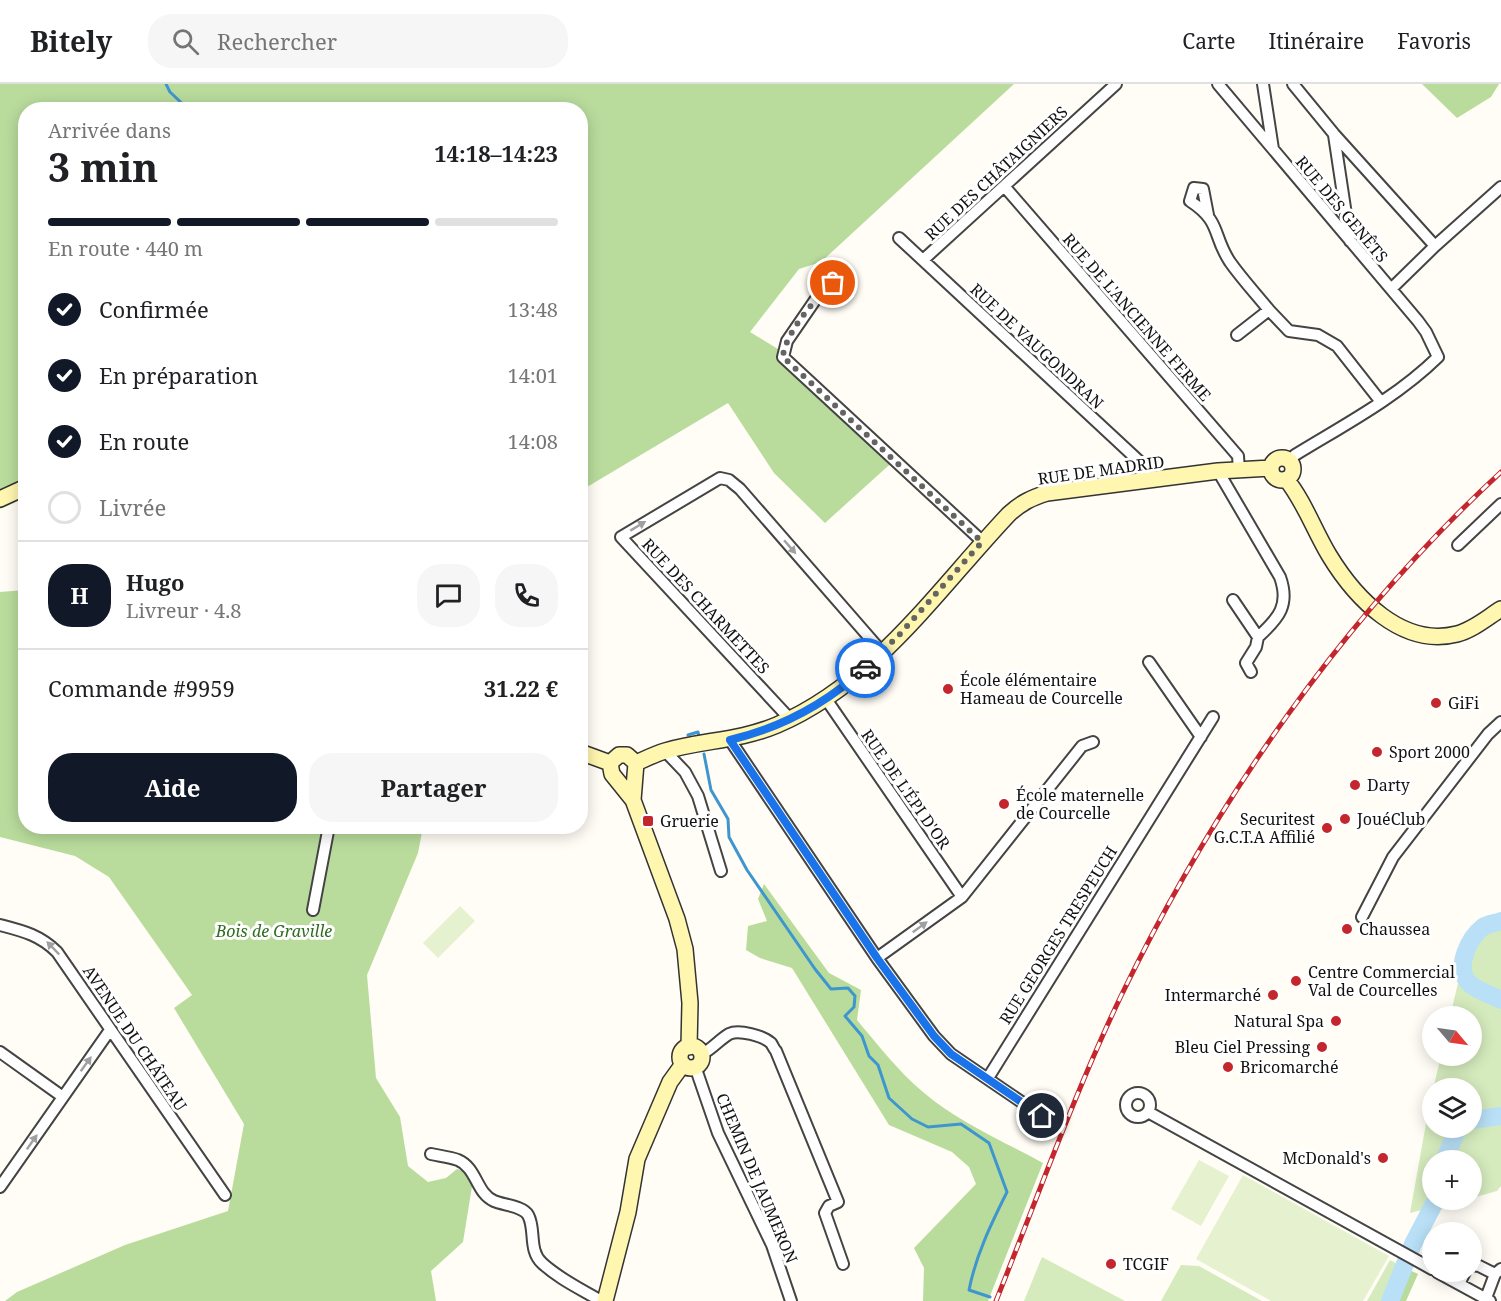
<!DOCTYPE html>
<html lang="fr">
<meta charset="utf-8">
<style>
body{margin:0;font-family:"Noto Serif",serif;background:#f6f6f6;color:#202124;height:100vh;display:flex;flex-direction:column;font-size:22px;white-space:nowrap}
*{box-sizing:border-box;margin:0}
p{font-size:20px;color:#757577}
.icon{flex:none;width:33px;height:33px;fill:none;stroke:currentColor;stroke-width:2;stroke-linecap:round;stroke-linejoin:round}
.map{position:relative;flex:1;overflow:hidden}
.drawer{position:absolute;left:18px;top:18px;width:570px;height:732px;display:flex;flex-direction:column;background:#fff;border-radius:24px;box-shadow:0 3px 15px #0003}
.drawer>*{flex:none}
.needle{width:39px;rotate:119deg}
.controls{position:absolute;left:1422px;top:922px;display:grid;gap:12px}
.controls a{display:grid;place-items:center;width:60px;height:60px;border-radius:50%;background:#fff;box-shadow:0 3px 15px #0003;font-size:30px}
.pin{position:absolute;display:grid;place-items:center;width:51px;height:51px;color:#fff;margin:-26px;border:3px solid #fff;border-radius:50%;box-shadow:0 2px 6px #0007}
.courier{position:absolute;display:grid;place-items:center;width:60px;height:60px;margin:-30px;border:4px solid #1a73e8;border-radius:50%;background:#fff;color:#222;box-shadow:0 2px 8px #0007}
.summary em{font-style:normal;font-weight:700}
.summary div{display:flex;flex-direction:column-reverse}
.summary{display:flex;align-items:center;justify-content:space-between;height:102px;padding:0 30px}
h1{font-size:39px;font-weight:700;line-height:45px}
.bar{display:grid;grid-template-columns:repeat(4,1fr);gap:9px 6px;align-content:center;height:72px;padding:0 30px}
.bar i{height:8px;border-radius:4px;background:#e0e0e0}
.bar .current{background:#111827}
.bar p{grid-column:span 4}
.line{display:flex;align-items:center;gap:15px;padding:0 30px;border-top:2px solid #e0e0e0}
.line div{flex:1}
.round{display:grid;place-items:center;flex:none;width:63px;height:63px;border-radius:24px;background:#f6f6f6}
ol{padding:0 30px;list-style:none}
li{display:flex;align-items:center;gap:18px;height:66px}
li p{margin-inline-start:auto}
li .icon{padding:6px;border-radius:50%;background:#111827;color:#fff;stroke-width:4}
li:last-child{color:#757577}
li i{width:33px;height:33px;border:3px solid #e0e0e0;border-radius:50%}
.action{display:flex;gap:12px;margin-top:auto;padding:12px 30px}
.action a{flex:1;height:69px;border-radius:24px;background:#111827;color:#fff;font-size:24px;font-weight:700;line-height:69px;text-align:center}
.action a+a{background:#f6f6f6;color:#202124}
header{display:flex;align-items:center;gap:36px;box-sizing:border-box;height:84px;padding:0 30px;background:#fff;border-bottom:2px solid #e0e0e0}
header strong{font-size:28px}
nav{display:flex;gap:33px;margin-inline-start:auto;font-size:21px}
.search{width:420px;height:54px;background:#f6f6f6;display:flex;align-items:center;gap:15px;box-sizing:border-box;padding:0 21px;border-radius:24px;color:#757577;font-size:22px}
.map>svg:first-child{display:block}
</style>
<header>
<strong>Bitely</strong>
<div class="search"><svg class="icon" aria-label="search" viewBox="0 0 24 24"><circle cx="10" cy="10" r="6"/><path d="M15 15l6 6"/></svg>Rechercher</div>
<nav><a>Carte</a><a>Itinéraire</a><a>Favoris</a></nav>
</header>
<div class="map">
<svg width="1501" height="1217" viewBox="0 0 1501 1217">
<rect width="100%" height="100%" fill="#fffdf5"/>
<!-- green -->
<path fill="#d5ebbd" d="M1501 838V1102L1497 1107 1472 1114V1077H1432V1116H1462L1410 1129 1432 1006V1044H1472V1005H1433L1441 972H1472V933H1450L1462 882 1491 843Z
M1042 1173 1125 1217H1024Z
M1390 1176 1401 1182 1385 1217H1367Z
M1181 1181 1199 1182 1262 1217H1161Z"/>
<!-- forest -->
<path fill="#b9dc9c" d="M0 0H1014L821 178 799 185 750 248 791 273 898 373 825 439 774 389 728 319 587 403 581 420 580 26H26L25 414 0 425Z
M1422 0H1499L1491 13 1457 34Z
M25 506 26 742 423 743 418 769 367 891 376 994 400 1033 408 1082 428 1098 446 1094 457 1085 474 1090 463 1158 431 1187 436 1217H5L17 1208 125 1161 228 1127 244 1040 174 924 192 911 109 793 75 772 0 753V508Z
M764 800 829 889 861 906 857 936C878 961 898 987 923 1008 958 1038 1003 1057 1043 1079L988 1217H923L924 1184 914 1164 976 1100 969 1083 952 1068 889 1041 792 884 760 874 746 866 748 842 767 837 758 815Z
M1401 1182 1418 1190 1406 1217H1385Z"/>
<!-- pitch -->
<path fill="#e6f2cf" d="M460 822 475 837 438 874 423 859Z
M1199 1076 1229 1092 1201 1142 1171 1125Z
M1243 1091 1389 1172 1363 1217H1271L1196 1175Z"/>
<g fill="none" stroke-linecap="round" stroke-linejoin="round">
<!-- stream -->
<path stroke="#3f96cf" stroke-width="3" d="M166 0 170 8 189 26
M688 651 698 648 699 652
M704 670 711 706 728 735 729 753 747 786 815 885 831 905 848 904 855 912 854 923 845 932 862 952 869 972 878 981 889 1014 912 1035 928 1043 961 1040 989 1059 1007 1108C991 1140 976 1171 969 1206L990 1213"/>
<!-- river -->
<path stroke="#b9e0f7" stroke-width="18" d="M1501 837C1496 839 1487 840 1483 843 1469 854 1455 882 1468 898 1475 906 1491 911 1501 916
M1472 1036 1501 1032
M1444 1077 1458 1044
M1390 1217 1413 1160 1436 1116"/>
<!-- street casing -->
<g stroke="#444" stroke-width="14">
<path id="street" d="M1218 0 1418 237 1426 248 1438 273C1396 314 1344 341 1295 371L1289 377
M1263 0 1273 65
M1293 0 1334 50 1435 162
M1334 51 1350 157
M1004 102 1238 372 1239 386
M1208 131 1203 105 1194 104 1190 117C1222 138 1212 151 1230 178 1242 195 1256 210 1269 226
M899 154 1140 378 1145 387 1147 397
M923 176 1116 0
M846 189 820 209 787 257 783 273 983 458
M1391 205 1435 162 1501 103
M1237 251 1269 226 1289 247 1318 251 1337 262 1381 318
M1218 387 1280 493C1290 521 1279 534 1258 553L1233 516
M1458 461 1501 420
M1149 578 1201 653
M1251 588 1246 579 1256 563 1258 553
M826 615 962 813
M790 635 621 453 720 394 729 396 740 405 882 568
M730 656 877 874 934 952 951 970 1042 1032
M665 667 685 688 698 712 721 787
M313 826 329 742
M1362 833 1393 773 1488 650 1501 638
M0 841C23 847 40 851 57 868L225 1111
M877 874 962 813 1082 662 1093 658
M0 968 63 1013
M702 970C712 965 719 956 729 950 739 945 763 952 771 959 773 962 774 965 776 967L838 1118 829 1122 825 1129 843 1180
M694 984 697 988 718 1049 772 1161 791 1217
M988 994 1213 633
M1126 1021a12 12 0 1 1 24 0a12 12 0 1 1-24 0Z
M1148 1028 1432 1185
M431 1070C440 1072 450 1073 458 1076 477 1084 476 1109 494 1117 503 1121 523 1122 528 1131 536 1145 528 1166 542 1179 559 1195 581 1205 601 1217
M0 1103 110 946
M1472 1181 1479 1182 1495 1190
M1437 1188 1490 1217
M1459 1200 1465 1188
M1486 1214 1495 1190 1501 1185"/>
</g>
<!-- secondary casing -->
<g stroke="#333" stroke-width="18">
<path id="secondary" d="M1271 385a11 11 0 1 1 22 0a11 11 0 1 1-22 0Z
M1286 395C1304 417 1314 446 1329 471 1355 514 1402 564 1457 550 1473 546 1488 533 1501 525
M0 415 26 403
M580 668 610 679
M636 679C645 675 655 670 665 667 703 656 739 657 777 641 875 599 938 505 1009 430 1021 419 1031 414 1047 409L1218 387 1271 384
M633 716 636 679 627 671H619L610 679 612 690 633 716 677 835 685 865 690 919 689 963
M680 973a11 11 0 1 1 22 0a11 11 0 1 1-22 0Z
M605 1217 628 1128 637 1075 670 998 683 980"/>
</g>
<!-- street -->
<use href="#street" stroke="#fff" stroke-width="10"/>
<!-- secondary -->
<use href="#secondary" stroke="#fff6b0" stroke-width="15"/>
<!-- rail casing -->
<g stroke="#c4262e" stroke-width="5">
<path id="rail" d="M996 1217C1037 1115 1074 1010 1121 912 1215 718 1342 535 1501 388"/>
</g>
<!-- rail -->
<use href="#rail" stroke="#fff" stroke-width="3" stroke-dasharray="9" stroke-linecap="butt"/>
</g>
<!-- one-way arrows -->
<defs><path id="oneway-solid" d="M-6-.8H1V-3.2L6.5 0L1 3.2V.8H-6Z" transform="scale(1.5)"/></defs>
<g fill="#a0a0a0">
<use href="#oneway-solid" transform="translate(638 442) rotate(-31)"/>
<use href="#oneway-solid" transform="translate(790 463) rotate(49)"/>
<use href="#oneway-solid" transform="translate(920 843) rotate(-36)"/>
<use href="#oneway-solid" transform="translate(53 864) rotate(-134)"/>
<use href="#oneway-solid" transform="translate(86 980) rotate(-54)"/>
<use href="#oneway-solid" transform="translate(32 1058) rotate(-55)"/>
</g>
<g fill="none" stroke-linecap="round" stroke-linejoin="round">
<!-- done -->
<path stroke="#646461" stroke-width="6" stroke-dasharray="0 10.8" d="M833 199C816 213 784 251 783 273L982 458 900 550 865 584"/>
<!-- route -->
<path stroke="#1a73e8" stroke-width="8" d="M865 584C827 619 780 644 730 656L877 874 934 952 951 970 1042 1032"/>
</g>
<!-- markers -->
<g fill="#c4262e" stroke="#fff" stroke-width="2">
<circle cx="948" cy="605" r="6"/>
<circle cx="1436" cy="619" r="6"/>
<circle cx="1377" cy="668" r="6"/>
<circle cx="1355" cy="701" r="6"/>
<circle cx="1004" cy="720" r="6"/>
<circle cx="1345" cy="735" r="6"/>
<rect x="642" y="731" width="12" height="12" rx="3"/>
<circle cx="1327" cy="744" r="6"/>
<circle cx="1347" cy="845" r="6"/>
<circle cx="1296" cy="897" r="6"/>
<circle cx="1273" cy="911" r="6"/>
<circle cx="1336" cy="937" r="6"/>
<circle cx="1322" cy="963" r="6"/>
<circle cx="1228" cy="983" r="6"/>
<circle cx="1383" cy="1074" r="6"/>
<circle cx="1111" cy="1180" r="6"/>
</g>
<g text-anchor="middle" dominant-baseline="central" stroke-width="6" stroke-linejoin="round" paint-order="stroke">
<!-- street labels -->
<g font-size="16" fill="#111" stroke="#fff">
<text transform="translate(996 89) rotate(-43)">RUE DES CHÂTAIGNIERS</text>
<text transform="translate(1342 125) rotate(50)">RUE DES GENÊTS</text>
<text transform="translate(1137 233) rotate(49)">RUE DE L'ANCIENNE FERME</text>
<text transform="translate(1037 262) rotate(43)">RUE DE VAUGONDRAN</text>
<text transform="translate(1101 386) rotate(-8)">RUE DE MADRID</text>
<text transform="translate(706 522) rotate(47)">RUE DES CHARMETTES</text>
<text transform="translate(906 705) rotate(55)">RUE DE L'ÉPI D'OR</text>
<text transform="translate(1058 851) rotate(-58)">RUE GEORGES TRESPEUCH</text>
<text transform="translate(135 954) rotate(56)">AVENUE DU CHÂTEAU</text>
<text transform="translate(757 1094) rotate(67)">CHEMIN DE JAUMERON</text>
</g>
<!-- poi labels -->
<g font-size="16" fill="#111" stroke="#fff" text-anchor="start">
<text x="960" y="596">École élémentaire<tspan x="960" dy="18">Hameau de Courcelle</tspan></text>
<text x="1448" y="619">GiFi</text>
<text x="1389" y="668">Sport 2000</text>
<text x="1367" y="701">Darty</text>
<text x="1016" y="711">École maternelle<tspan x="1016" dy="18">de Courcelle</tspan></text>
<text x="1315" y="735" text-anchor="end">Securitest<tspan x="1315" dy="18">G.C.T.A Affilié</tspan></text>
<text x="1357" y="735">JouéClub</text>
<text x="660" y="737">Gruerie</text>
<text x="1359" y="845">Chaussea</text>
<text x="1308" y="888">Centre Commercial<tspan x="1308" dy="18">Val de Courcelles</tspan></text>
<text x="1261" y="911" text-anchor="end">Intermarché</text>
<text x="1324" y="937" text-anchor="end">Natural Spa</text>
<text x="1310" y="963" text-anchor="end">Bleu Ciel Pressing</text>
<text x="1240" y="983">Bricomarché</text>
<text x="1371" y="1074" text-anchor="end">McDonald's</text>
<text x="1123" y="1180">TCGIF</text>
</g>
<!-- park labels -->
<g font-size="16" font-style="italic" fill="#2f6b1f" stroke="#fff">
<text x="274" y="847">Bois de Graville</text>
</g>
</g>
</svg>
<div class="controls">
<a><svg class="needle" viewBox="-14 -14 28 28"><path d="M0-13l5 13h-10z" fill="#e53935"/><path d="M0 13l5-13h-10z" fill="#757577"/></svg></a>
<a><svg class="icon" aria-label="layers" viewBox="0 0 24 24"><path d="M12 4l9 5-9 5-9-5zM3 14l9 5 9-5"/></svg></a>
<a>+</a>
<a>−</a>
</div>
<div class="pin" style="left:833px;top:199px;background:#ea580c"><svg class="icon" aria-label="bag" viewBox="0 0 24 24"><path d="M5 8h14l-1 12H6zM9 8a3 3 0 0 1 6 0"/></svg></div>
<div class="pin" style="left:1042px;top:1032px;background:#1f2937"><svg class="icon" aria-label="home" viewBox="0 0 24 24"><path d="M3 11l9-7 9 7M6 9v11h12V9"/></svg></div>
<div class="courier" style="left:865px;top:584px"><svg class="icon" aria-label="car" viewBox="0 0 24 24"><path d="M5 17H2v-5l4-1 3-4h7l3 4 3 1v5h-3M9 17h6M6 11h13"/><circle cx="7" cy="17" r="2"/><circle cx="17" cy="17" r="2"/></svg></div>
<section class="drawer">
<div class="summary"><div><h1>3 min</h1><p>Arrivée dans</p></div><em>14:18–14:23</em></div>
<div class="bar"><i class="current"></i><i class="current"></i><i class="current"></i><i></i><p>En route · 440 m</p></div>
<ol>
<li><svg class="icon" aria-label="check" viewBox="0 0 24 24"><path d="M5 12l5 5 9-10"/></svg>Confirmée<p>13:48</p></li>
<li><svg class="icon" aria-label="check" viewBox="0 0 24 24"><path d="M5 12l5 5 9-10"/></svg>En préparation<p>14:01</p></li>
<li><svg class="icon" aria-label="check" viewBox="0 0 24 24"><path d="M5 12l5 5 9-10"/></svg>En route<p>14:08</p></li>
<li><i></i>Livrée</li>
</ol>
<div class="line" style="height:108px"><b class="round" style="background:#111827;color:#fff">H</b><div><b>Hugo</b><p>Livreur · 4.8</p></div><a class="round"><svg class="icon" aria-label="chat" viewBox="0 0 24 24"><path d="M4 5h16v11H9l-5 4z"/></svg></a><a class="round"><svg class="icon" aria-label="phone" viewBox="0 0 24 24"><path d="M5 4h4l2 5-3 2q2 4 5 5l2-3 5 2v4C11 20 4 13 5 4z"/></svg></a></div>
<div class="line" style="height:78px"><div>Commande #9959</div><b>31.22 €</b></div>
<div class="action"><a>Aide</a><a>Partager</a></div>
</section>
</div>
